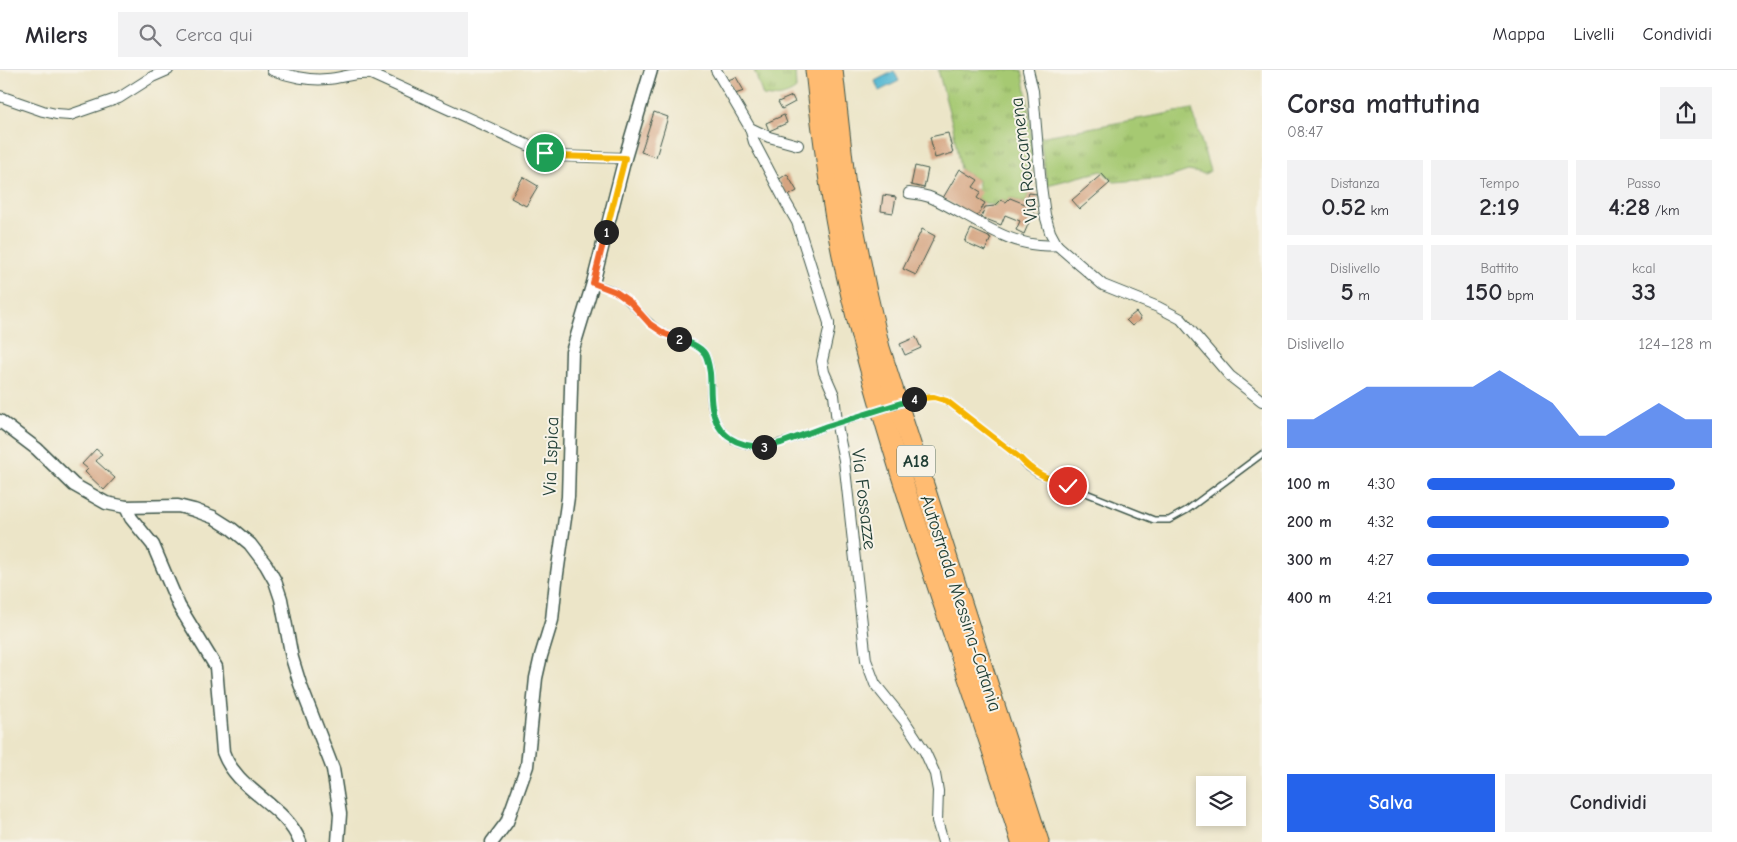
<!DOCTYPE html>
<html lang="it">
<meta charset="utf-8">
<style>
:root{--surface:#fff;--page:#f2f2f3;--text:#2b2b33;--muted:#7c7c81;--line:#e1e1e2;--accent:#2563eb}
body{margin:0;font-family:"Comic Neue",sans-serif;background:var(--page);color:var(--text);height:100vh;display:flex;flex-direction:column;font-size:19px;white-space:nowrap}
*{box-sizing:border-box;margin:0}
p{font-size:16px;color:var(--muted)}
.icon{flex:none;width:28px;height:28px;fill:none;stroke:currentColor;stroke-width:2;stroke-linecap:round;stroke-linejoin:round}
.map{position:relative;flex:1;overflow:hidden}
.side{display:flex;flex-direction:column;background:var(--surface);width:475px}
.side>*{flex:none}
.controls{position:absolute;left:1196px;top:706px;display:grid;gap:10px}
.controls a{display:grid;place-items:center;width:50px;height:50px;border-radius:0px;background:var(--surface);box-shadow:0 2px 8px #0003;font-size:25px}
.pin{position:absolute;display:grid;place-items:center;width:42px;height:42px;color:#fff;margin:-21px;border:2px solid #fff;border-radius:50%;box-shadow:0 1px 5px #0007}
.km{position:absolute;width:25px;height:25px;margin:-12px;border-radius:50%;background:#222;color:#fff;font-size:14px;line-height:25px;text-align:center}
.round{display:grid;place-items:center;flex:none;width:52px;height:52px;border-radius:0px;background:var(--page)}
.headline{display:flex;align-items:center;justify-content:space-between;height:85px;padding:0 25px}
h1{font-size:28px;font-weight:600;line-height:38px}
.stats{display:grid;grid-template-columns:repeat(3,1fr);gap:8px;height:85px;padding:5px 25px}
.stats div{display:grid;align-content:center;border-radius:0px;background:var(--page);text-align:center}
.stats b{font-size:25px;font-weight:600}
.stats small{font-size:14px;font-weight:400}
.stats p{font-size:14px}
.chart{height:140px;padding:10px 25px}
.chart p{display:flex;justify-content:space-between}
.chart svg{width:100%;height:90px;margin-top:5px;fill:var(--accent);opacity:.7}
.primary-button{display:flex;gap:10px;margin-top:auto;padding:10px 25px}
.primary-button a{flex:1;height:58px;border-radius:0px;background:var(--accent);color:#fff;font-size:20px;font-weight:600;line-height:58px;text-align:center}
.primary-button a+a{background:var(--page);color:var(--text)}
ul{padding:0 25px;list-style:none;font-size:16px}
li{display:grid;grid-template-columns:80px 60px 1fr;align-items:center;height:38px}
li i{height:12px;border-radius:6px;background:var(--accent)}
header{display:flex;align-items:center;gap:30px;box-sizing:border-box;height:70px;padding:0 25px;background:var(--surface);border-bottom:1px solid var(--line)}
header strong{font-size:24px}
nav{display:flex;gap:28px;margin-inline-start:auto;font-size:18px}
.search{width:350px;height:45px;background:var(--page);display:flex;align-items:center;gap:12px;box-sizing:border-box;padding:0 18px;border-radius:0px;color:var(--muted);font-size:19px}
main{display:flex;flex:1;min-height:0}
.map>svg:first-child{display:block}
</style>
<header>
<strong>Milers</strong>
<div class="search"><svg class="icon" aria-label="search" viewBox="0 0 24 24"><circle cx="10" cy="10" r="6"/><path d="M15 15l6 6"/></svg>Cerca qui</div>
<nav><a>Mappa</a><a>Livelli</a><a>Condividi</a></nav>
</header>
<main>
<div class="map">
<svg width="1262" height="772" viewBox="0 0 1262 772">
<defs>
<pattern id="grass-tufts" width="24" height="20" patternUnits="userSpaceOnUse" patternTransform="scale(1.25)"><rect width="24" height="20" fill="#a6c972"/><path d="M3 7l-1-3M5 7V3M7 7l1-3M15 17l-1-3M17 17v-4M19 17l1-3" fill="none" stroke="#87a45e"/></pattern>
<pattern id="water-ripples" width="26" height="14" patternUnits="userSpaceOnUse" patternTransform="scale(1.25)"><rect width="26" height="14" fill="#53b7d2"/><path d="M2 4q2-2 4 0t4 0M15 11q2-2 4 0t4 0" fill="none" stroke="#4496ab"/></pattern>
</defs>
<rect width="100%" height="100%" fill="#f7f3e8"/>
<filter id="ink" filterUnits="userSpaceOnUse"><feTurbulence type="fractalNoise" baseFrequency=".02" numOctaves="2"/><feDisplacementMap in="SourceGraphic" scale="10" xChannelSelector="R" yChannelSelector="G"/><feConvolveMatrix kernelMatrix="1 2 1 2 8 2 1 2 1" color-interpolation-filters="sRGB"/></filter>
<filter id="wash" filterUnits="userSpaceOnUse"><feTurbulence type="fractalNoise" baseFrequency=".0096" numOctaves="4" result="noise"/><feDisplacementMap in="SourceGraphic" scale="20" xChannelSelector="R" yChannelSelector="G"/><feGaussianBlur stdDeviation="1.12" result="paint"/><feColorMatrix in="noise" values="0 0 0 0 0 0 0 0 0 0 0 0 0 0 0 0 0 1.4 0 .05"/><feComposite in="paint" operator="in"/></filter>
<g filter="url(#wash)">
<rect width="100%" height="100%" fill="#ece5c8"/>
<!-- grass -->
<g fill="url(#grass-tufts)" stroke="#628353">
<path d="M754,0H795L796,19C787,27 774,28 763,26Z"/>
<path d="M938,0H1022C1030,35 1038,101 1025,134L1010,128L1006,132L1001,130L995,136L985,133L977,128L978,110L960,99L953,57Z"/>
<polygon points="1192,39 1210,101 1205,104 1188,101 1167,108 1114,112 1102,101 1047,115 1040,67"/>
</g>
<!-- water -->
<polygon fill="url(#water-ripples)" stroke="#397a83" points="894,1 899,11 879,21 875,11"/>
<g id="blocks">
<!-- building -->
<g fill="#d5a481">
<polygon points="736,7 744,21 735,24 728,10"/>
<polygon points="792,26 795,32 782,39 778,32"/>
<polygon points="654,42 668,47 656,87 641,82"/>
<polygon points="784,45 787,53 769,61 766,53"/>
<polygon points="948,63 953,83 935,88 930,67"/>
<polygon points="915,96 928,99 924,118 911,115"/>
<polygon points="960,99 978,110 973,117 981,122 977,128 985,133 976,148 943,128"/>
<polygon points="787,104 797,121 788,126 778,110"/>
<polygon points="1102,104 1110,113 1080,139 1072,130"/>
<polygon points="523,107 538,116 526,136 511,128"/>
<polygon points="1029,123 1037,124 1040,146 1033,143 1024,164 1016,160 1020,151 1005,145 1001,155 981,147 985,137 995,136 1001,130 1006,132 1010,128 1025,134"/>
<polygon points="883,125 896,127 893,143 881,141"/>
<polygon points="922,159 935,166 916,205 903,199"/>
<polygon points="971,159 991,168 985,181 965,172"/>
<polygon points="1136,242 1141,249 1132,256 1126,250"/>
<polygon points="916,267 921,278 905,285 900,274"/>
<polygon points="96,379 102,384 96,391 115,408 104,420 85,402 88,399 82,394"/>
</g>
</g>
</g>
<g filter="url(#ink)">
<use href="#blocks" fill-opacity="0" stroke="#3e564a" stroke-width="1"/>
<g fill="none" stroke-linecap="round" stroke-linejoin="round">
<!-- service casing -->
<g stroke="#3e564a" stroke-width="8">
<g id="service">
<path d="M593,213C601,216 611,218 618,223C635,235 646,253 664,263C676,270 700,272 706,286C714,303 708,323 712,339C728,399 788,371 827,356"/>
<polyline points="919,328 934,327 947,331 1020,388 1029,398 1038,404 1154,450 1169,450 1187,440 1262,384"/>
</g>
</g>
<!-- minor casing -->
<g stroke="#3e564a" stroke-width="12">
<g id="minor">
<path d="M272,0C288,6 310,11 327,9C343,8 353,2 371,4L545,83L554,86L625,88"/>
<polyline points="716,0 750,58 769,67 798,75"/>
<polyline points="1028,0 1033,21 1041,116 1045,145 1050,162 1057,175 1103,215 1158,237 1181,249 1230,306 1262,331"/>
<polyline points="0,26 43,41 56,44 70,45 119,28 152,7 168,0"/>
<polyline points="750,58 754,72 785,131 797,152 829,253 829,260 822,291 824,302 834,325 838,361 844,390 866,590 875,614 904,650 925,682 935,704 938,721 937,751 943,772"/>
<path d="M909,123C917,124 925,125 932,128C972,146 1010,180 1057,175"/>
</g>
</g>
<!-- tertiary casing -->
<g stroke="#3e564a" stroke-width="15">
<g id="tertiary">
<polyline points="0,351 37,379 74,415 106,433 126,437 178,436 194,440 213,447 232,459 250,474 266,495 275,511 281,529 292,588 300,614 333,699 340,744 338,772"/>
<path d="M126,437L131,448L153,475L179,536L216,597L223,682C237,721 285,734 300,772"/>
<polyline points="492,772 507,752 527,696 536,608 541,586 552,550 556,511 568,427 572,282 593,213 625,88 651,0"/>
</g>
</g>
<!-- motorway casing -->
<g stroke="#3e564a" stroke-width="21">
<g id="motorway">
<path d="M815,0C823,76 833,152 851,226C895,412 966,590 1021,772"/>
<polyline points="833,0 846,117 867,222 880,278 1039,772"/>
</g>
</g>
<!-- service -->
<use href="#service" stroke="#fff" stroke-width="5"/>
<!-- minor -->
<use href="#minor" stroke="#fff" stroke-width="10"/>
<!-- tertiary -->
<use href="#tertiary" stroke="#fff" stroke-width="12"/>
<!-- motorway -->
<use href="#motorway" stroke="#ffbb71" stroke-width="19"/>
<!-- service-bridge casing -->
<g stroke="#3e564a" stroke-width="8" stroke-linecap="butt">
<polyline id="service-bridge" points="827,356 919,328"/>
</g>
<!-- service-bridge -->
<use href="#service-bridge" stroke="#fff" stroke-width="5"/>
</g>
</g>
<g fill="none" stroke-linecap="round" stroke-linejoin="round" filter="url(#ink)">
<!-- split-1 casing -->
<g stroke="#fff" stroke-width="10">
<polyline id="split-1" points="545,83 554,86 625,88 606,162"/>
</g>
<!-- split-2 casing -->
<g stroke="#fff" stroke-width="10">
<polyline id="split-2" points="606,162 593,213 616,222 630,232 650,254 665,264 679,269"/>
</g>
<!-- split-3 casing -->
<g stroke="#fff" stroke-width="10">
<path id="split-3" d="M679,269C688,272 700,276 705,284C708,289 709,297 710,303C711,314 710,326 712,337C717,367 737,376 764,377"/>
</g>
<!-- split-4 casing -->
<g stroke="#fff" stroke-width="10">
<polyline id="split-4" points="764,377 781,373 827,356 914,329"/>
</g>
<!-- split-5 casing -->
<g stroke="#fff" stroke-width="10">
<path id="split-5" d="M914,329L934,327L947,331L1020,388C1034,404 1048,408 1068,416"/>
</g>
<!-- split-1 -->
<use href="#split-1" stroke="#f5b400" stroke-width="6"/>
<!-- split-2 -->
<use href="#split-2" stroke="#f0652b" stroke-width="6"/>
<!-- split-3 -->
<use href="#split-3" stroke="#22a559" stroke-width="6"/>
<!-- split-4 -->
<use href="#split-4" stroke="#22a559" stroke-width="6"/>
<!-- split-5 -->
<use href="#split-5" stroke="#f5b400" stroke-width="6"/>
</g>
<g text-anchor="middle" stroke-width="4" stroke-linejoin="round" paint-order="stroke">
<!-- shield labels -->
<rect fill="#f7f3e8" stroke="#60746a" stroke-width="1" x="897" y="375.5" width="38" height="31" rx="4"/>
<g font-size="18" font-weight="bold" fill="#1f3d34">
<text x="916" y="397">A18</text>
</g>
<!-- street labels -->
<g font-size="19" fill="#1f3d34" stroke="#f7f3e8">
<text transform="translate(1023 90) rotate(-97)" y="7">Via Roccamena</text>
<text transform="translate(550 386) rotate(-88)" y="7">Via Ispica</text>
<text transform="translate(865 429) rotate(83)" y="7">Via Fossazze</text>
<text transform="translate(962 533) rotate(72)" y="7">Autostrada Messina-Catania</text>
</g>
</g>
</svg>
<div class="controls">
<a><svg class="icon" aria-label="layers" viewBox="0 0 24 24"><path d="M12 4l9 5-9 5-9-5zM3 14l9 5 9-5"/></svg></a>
</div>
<div class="pin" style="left:545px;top:83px;background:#1e9e55"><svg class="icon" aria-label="arrive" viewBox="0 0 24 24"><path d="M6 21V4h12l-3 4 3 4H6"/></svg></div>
<div class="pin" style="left:1068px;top:416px;background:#d93025"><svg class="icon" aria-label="check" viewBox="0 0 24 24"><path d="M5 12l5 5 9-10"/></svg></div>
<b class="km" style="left:606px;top:162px">1</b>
<b class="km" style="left:679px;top:269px">2</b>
<b class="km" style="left:764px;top:377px">3</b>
<b class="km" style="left:914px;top:329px">4</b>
</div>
<section class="side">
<div class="headline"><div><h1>Corsa mattutina</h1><p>08:47</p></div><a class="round"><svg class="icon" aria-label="share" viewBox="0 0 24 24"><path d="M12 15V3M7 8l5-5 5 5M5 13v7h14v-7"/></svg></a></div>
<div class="stats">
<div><p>Distanza</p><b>0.52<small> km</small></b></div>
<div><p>Tempo</p><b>2:19</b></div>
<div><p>Passo</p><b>4:28<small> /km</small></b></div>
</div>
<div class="stats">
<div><p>Dislivello</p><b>5<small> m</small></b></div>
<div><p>Battito</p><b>150<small> bpm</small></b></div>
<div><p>kcal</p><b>33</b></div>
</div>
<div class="chart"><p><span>Dislivello</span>124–128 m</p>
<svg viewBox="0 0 160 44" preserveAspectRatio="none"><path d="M0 44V30L10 30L20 22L30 14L40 14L50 14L60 14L70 14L80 6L90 14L100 22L110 38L120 38L130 30L140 22L150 30L160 30V44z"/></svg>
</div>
<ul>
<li><b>100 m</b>4:30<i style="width:87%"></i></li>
<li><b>200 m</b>4:32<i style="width:85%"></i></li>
<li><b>300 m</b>4:27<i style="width:92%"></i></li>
<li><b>400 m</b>4:21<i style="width:100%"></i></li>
</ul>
<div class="primary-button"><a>Salva</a><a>Condividi</a></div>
</section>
</main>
